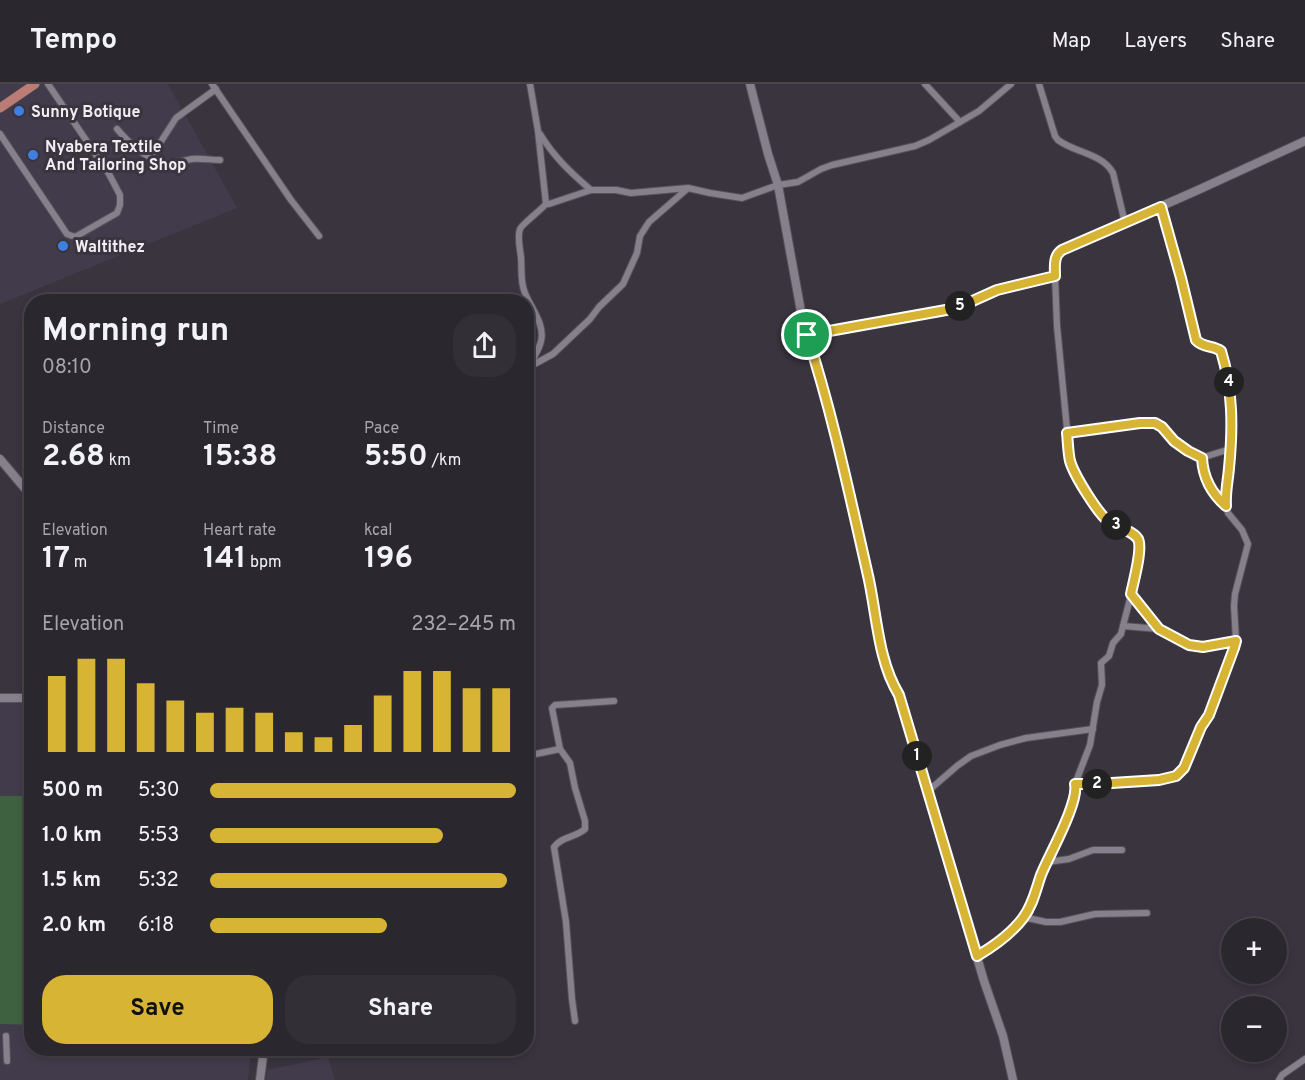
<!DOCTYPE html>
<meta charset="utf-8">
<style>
:root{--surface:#2b272e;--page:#332f36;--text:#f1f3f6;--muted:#a6a5aa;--line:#47444a;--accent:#d8b434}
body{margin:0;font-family:Overpass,sans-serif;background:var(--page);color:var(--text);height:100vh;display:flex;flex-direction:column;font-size:22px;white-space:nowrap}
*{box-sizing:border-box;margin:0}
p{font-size:20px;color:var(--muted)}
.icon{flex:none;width:33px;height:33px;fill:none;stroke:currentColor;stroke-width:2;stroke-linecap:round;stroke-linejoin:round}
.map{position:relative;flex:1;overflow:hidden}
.side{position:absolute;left:24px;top:210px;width:510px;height:762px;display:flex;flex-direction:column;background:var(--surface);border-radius:24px;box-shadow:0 3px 9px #0003,0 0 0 2px var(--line)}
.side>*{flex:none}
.fabs{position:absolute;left:1221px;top:834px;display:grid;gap:12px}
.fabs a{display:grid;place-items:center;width:66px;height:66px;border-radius:50%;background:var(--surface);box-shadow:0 3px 9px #0003,0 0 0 2px var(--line);font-size:30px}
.pin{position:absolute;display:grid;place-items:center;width:51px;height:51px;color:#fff;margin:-26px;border:3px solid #fff;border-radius:50%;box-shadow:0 2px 6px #0007}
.km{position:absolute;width:30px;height:30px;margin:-15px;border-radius:50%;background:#222;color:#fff;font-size:16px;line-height:30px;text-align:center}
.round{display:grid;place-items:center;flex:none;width:63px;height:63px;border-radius:24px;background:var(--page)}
.overview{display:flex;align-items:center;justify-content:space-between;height:102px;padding:0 18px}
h1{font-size:33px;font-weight:700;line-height:45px}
.figures{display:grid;grid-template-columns:repeat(3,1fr);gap:9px;height:102px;padding:6px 18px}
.figures div{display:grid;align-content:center}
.figures b{font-size:30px;font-weight:700}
.figures small{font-size:16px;font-weight:400}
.figures p{font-size:16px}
.chart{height:168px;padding:12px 18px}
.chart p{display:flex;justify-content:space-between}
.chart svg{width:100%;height:108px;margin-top:6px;stroke:var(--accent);stroke-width:6}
.primary-button{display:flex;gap:12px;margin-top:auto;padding:12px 18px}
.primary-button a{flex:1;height:69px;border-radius:24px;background:var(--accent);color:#111;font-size:24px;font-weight:700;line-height:69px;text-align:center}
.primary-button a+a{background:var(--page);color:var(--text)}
ul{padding:0 18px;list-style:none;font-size:20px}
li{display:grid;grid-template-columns:96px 72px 1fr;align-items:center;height:45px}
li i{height:15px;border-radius:8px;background:var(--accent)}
header{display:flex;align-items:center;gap:36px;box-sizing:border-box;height:84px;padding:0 30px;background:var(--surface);border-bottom:2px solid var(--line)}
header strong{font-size:28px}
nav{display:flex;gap:33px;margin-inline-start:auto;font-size:21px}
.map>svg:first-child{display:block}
</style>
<header>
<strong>Tempo</strong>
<nav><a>Map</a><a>Layers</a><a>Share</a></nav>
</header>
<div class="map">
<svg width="1305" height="996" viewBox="0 0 1305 996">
<rect width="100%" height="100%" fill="#39343e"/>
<!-- built -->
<g fill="#423b4b">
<polygon points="0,0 168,0 237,124 0,220"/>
<rect x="0" y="618" width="31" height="94"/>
<polygon points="0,940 31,941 32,964 251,965 248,996 0,996"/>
<polygon points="328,973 335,996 266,996 267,986"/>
</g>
<!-- green -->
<polygon fill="#3e6240" points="0,712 31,712 31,941 0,940"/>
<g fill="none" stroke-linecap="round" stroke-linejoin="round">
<!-- street casing -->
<g stroke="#56525a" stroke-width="8">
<g id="street">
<polyline points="212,0 291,116 319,152"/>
<polyline points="530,0 538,47 546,120 549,120 591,106 616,106 631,109 688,104 710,109 742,114 778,101 798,98 821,85 832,81 915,62 929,56 979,27 1011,0"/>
<polyline points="925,0 960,38"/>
<path d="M1039,0L1055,52L1058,56C1075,69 1102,69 1113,89L1125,139"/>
<path d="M117,45C131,61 146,76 168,79C176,80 184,76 192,75C201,74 211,76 220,76"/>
<polyline points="0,50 67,150 75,153 117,129 120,121 120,111 109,90 48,0"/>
<path d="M540,50C554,73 571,89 591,106"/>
<polyline points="151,73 176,34 216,5"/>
<path d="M530,282C533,274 539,266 541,257C545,240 531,224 525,209C520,198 522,185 521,173C520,165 517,153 520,145C521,141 542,125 546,120"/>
<polyline points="526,288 529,283 553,270 590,235 599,223 623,200 637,169 640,152 649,138 687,105"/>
<polyline points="1067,349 1152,339 1160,341 1174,357 1195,372 1201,374 1230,365"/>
<path d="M1201,374C1203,393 1211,409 1226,422"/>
<polyline points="1131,511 1159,545"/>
<polyline points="1123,542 1159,545 1177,555 1197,563 1209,563 1236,557"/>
<polyline points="526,672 560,665"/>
<path d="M1075,700H1096L1159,696L1176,692L1184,684L1196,653L1209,631L1234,564L1236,557L1234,522L1235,510L1248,460L1242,446L1228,429L1226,422L1225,410L1230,383L1232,324L1227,288L1221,267C1213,261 1203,264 1196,256L1181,194L1161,123"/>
<polyline points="927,708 957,682 971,672 1000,661 1026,654 1093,645"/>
<polyline points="1047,778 1069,775 1093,766 1122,766"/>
<polyline points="1023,833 1046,838 1060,838 1095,830 1147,829"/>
<path d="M977,872C994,862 1011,850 1023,834C1033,821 1036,805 1041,791C1049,771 1079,719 1075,700L1090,661L1097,618L1102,601L1101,579L1109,572L1113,559L1121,550L1123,542L1131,511L1140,461L1136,452L1108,437L1099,427L1075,391L1070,376L1057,242L1055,192"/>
<path d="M575,937L572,915L566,838L554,763C562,752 575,754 585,745V737L575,704L570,679L560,665L552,624L555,621L614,617"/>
<polyline points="6,952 7,977"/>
<polyline points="1279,996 1282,991 1305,975"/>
</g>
</g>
<!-- secondary casing -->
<g stroke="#56525a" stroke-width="10">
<g id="secondary">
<polyline points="750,0 768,70 778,101 802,233 820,291 868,490 883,571 888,592 899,611 984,897 1003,952 1013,996"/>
<path d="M808,251L957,224L997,206L1055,192C1055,183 1053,172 1062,166L1198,106L1305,57"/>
<polyline points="0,375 32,413"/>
<polyline points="0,614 32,614"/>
<polyline points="260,996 264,964"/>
</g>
</g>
<!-- primary casing -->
<g stroke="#56525a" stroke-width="10">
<polyline id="primary" points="0,24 35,0"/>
</g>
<!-- street -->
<use href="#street" stroke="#86808c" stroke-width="6"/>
<!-- secondary -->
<use href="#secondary" stroke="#86808c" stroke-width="8"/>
<!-- primary -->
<use href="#primary" stroke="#ba7c74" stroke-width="9"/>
</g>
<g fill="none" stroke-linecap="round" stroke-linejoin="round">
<!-- route casing -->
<g stroke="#fff" stroke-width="12">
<path id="route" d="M1161,123L1181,194L1196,256C1203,264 1213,261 1221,267C1233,306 1233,344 1229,384C1228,397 1225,409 1226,422C1211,409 1203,393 1202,374L1188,367L1174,357L1162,343L1155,339H1140L1067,349C1068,358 1068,368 1070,377C1074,391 1098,430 1110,439C1119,444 1133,447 1138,455C1143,465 1133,499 1131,510L1159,545L1189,561L1203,563L1236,557L1234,564L1209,631L1201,643L1184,684L1176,692L1159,696L1096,700H1075C1079,719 1049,771 1041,791C1036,805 1033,821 1023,834C1011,850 994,862 977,872L899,611C877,575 877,528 867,487C849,408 832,328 807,251L957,224L997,206L1055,192C1055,183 1053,172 1062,166Z"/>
</g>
<!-- route -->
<use href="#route" stroke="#d8b434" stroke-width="8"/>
</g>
<!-- markers -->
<g fill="#3f7fe0" stroke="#39343e" stroke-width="2">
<circle cx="19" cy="27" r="6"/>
<circle cx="33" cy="71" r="6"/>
<circle cx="63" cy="162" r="6"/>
</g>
<g text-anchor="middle" stroke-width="6" stroke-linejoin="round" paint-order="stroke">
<!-- poi labels -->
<g font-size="16" font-weight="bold" fill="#f0edf3" stroke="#39343e" text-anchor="start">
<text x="31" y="33">Sunny Botique</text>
<text x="45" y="68">Nyabera Textile<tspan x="45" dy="18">And Tailoring Shop</tspan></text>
<text x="75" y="168">Waltithez</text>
</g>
</g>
</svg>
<div class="fabs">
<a>+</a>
<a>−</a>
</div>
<div class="pin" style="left:807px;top:251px;background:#1e9e55"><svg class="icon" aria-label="arrive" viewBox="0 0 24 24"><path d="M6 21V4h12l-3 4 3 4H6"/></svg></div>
<b class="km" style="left:917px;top:672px">1</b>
<b class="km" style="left:1097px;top:700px">2</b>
<b class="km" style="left:1116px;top:441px">3</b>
<b class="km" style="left:1229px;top:298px">4</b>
<b class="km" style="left:960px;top:222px">5</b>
<section class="side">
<div class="overview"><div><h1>Morning run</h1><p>08:10</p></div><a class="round"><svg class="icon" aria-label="share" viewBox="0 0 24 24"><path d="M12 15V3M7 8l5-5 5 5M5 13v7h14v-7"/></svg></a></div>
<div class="figures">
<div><p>Distance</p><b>2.68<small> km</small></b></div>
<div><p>Time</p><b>15:38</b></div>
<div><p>Pace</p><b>5:50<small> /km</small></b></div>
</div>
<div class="figures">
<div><p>Elevation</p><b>17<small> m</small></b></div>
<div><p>Heart rate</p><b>141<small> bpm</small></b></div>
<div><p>kcal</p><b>196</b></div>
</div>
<div class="chart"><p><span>Elevation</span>232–245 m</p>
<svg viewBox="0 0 160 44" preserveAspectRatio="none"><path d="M5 44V13M15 44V6M25 44V6M35 44V16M45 44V23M55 44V28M65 44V26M75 44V28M85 44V36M95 44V38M105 44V33M115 44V21M125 44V11M135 44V11M145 44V18M155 44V18"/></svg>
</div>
<ul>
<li><b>500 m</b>5:30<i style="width:100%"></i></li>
<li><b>1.0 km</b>5:53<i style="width:76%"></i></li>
<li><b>1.5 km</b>5:32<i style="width:97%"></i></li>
<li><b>2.0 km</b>6:18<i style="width:58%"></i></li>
</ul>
<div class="primary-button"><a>Save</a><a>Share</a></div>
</section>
</div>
